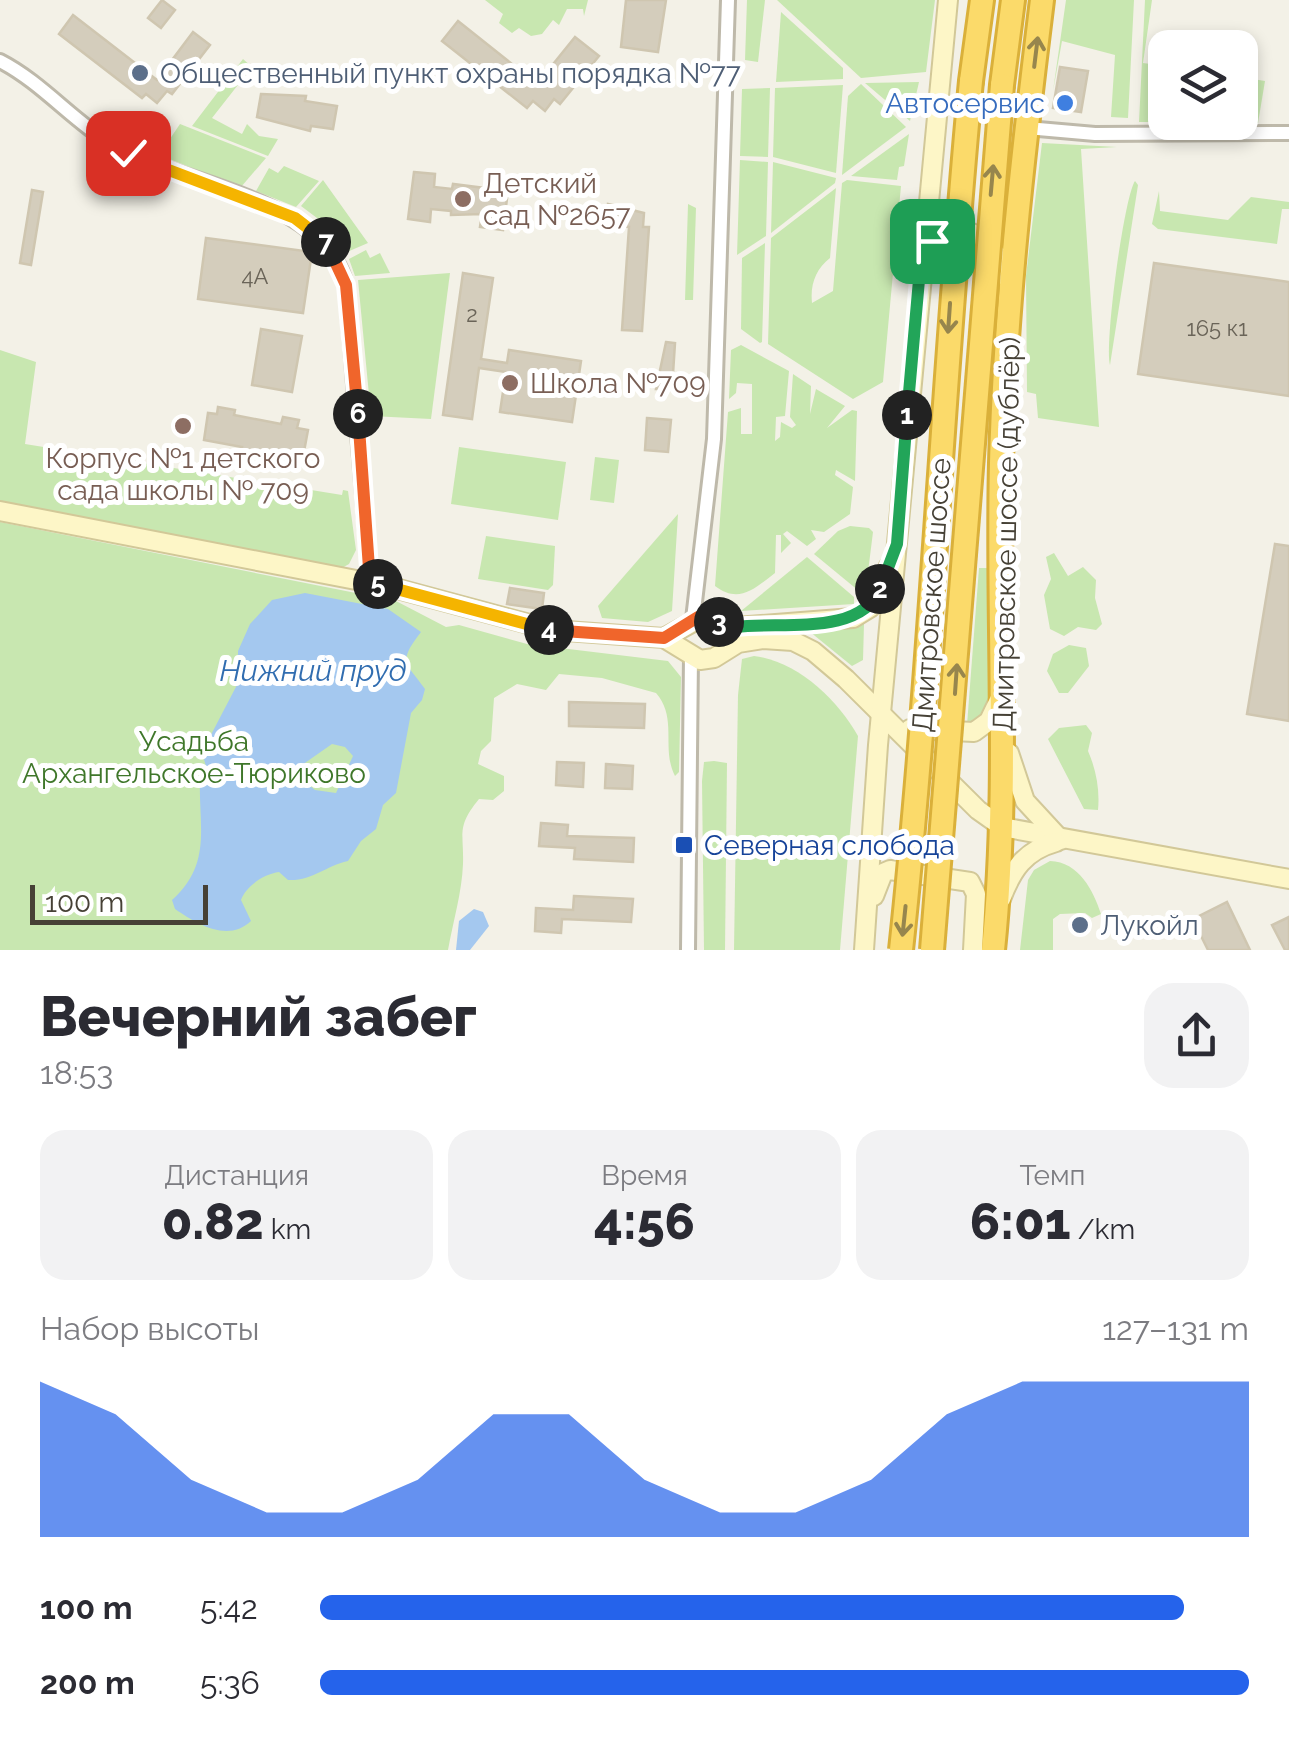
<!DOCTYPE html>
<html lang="ru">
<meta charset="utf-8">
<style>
:root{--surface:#fff;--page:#f2f2f3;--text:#2b2b33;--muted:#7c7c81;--accent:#2563eb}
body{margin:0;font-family:Raleway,sans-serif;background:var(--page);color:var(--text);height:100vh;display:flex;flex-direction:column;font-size:38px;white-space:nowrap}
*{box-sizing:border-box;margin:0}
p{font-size:32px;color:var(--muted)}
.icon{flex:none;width:55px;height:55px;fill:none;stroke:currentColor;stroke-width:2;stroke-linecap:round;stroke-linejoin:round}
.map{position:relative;height:950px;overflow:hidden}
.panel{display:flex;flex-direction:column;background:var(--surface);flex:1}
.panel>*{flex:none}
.controls{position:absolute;left:1148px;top:30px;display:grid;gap:20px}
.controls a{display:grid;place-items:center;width:110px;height:110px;border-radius:20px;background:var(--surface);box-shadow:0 5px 15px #0003;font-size:50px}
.scale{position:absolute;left:30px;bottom:25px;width:178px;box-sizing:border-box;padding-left:10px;border:5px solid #464136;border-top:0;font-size:28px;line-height:35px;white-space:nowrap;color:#464136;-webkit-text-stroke:8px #fff;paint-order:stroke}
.pin{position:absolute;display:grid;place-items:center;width:85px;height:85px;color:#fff;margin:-42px;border-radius:20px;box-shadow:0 5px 15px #0006}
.km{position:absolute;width:50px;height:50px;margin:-25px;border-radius:50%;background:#222;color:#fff;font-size:28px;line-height:50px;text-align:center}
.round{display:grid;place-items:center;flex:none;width:105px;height:105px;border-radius:30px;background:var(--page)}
.summary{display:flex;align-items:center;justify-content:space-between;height:170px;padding:0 40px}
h1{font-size:55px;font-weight:800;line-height:75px}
.metrics{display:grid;grid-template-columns:repeat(3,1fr);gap:15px;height:170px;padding:10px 40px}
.metrics div{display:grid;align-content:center;border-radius:25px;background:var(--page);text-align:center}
.metrics b{font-size:50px;font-weight:800}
.metrics small{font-size:28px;font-weight:400}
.metrics p{font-size:28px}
.chart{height:280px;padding:20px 40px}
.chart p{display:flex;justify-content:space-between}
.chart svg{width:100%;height:180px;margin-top:10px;fill:var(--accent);opacity:.7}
ul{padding:0 40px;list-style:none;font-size:32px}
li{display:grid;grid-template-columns:160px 120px 1fr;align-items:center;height:75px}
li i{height:25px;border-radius:12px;background:var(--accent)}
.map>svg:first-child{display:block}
</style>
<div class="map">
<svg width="1289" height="950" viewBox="0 0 1289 950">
<rect width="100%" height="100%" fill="#f3f1e7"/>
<!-- green -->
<g fill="#c8e7b0">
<polygon points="485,0 588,0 584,16 583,9 567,9 559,25 553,20 542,34 531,36 519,28 512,33 499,23 503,14"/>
<polygon points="747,0 765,0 758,62 745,60"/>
<polygon points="777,0 935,0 926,72 861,78"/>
<polygon points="1066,0 1134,0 1128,118 1111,117 1115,55 1062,41 1053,91"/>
<polygon points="1145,0 1152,0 1143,63 1165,66 1165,122 1139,122"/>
<polygon points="781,12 843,68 843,79 776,82"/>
<polygon points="243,59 252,67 212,118 242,134 247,124 259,136 278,139 268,156 192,126"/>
<polygon points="1240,77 1265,81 1258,123 1240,122"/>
<polygon points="919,82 910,121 865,83"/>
<polygon points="861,84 906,127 842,175 848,96"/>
<polygon points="843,85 836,173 773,157 775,88"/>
<polygon points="770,88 768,157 740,156 742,89"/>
<polygon points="180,124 266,158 241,187 159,155"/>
<polygon points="909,134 904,166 899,167 897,180 851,176"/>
<polygon points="1042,143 1117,147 1081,149 1099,427 1038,418 1036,394 1027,392 1026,276"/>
<polygon points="740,160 768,162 766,236 737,255"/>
<polygon points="773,162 836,178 835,183 771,233"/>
<polygon points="284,166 319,181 296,207 256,191 269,168 278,173"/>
<polygon points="323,180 368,243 347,252 333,230 301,206"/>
<path d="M847,180L901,186L883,382L853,399L768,344L771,238L836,188L830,258C816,269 810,284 812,303L833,291L842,183Z"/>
<path d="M1135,181L1138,185L1110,365C1104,345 1124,197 1135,181Z"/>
<polygon points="1159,191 1160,211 1228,220 1251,197 1289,202 1289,209 1282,209 1277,244 1158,229 1152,224"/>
<polygon points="688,204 696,208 693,300 685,300"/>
<polygon points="765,243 762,342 760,343 741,329 742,258"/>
<polygon points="366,250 370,258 380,253 390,273 355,276 349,259"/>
<polygon points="450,273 431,419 371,416 358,280"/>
<path d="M741,345L789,371L785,416L776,417L775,441L780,437L781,422L792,428L796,425L790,417L793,374L811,386L810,414L816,389L845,406L827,428L852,410L857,411L855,481L836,470L835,475L853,487L850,514L824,532L811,530L816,539L807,546L787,531L783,534L791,543L781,553V535H776L775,573C754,589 739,604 715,586L728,412L741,408V434H752V384L737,383L736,393L729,399L731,350Z"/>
<polygon points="0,350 36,362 25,444 342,495 343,490 348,491 356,550 349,564 340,569 0,503"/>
<polygon points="459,447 566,462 558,520 451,504"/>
<polygon points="595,457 619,460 614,503 590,500"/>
<polygon points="678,514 672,611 648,622 602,618 598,606"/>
<path d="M0,522L396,601L446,627L459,625L527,644L668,661L681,677L679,772L675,776C661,749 678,718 656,693L602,678L559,674L546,690L517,684L494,698L491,741L481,751L478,764L504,776V791L493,800L479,799C456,827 464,833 463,864C462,892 453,922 448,950H0Z"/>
<polygon points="850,526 869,528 873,532 865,596 814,554 838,531"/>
<polygon points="486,536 555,546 553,585 548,590 478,579"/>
<polygon points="1054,553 1068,576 1083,567 1096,580 1095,598 1102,624 1096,630 1078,627 1064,636 1050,629 1044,595 1051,579 1046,557"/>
<polygon points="807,557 854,597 854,604 741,611"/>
<polygon points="979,568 994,568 993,697 983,716 967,725"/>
<polygon points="858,622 864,624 863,660 852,666 804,627"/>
<polygon points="1069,645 1086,648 1089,666 1068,693 1059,693 1047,671 1053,654"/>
<path d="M754,656C797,661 837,699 858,736L840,950H734L738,695L742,659Z"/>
<path d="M1086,725L1092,733L1088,751C1096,769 1100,790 1098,810L1084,809L1048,739L1059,728Z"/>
<polygon points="714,761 727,763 725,950 704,950 702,781 704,762"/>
<path d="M1050,861C1079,862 1093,890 1101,914L1092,918L1085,913L1060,914L1053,919V950H1020L1028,880L1034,870Z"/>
</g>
<!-- water -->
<g fill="#a4c8ef" fill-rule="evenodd">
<path d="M305,593L388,609L421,632C397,663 406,662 425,689L422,700L411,713L396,793L383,805L376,829L361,841L348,861C325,866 313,881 288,880L279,872C264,874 246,886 241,900L251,921C228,943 197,924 175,909L172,900C213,863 198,826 200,776L207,770L202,752L238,683V651L250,624L272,600ZM332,744L345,747L353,756L336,793L315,790L299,777L302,765Z"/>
<polygon points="474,909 483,912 489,926 470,950 456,950 459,921"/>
</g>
<!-- building -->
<g fill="#d4cdbc" stroke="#cfc6b0" stroke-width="2.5">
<polygon points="162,0 175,10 161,28 148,18"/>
<polygon points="626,0 666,0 658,52 621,47"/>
<polygon points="73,15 157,80 193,32 210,45 172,94 167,91 157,103 146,94 142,98 59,34"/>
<polygon points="458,21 537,84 575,37 599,56 560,104 554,99 545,111 533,101 527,108 442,41"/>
<polygon points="1060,67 1088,71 1081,112 1053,108"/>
<polygon points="261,94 306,96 305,101 337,106 333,129 311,126 310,131 257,117"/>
<polygon points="414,172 435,174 434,187 452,189 453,184 485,188 486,180 509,183 503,230 480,227 482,214 451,215 451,211 431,209 430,222 408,219"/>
<polygon points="32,190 43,192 31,265 20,263"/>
<polygon points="608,204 644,213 643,227 649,227 642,331 622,330 629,227 607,225"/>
<polygon points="206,238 312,252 303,313 198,299"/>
<polygon points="1154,263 1289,282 1289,396 1138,374"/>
<polygon points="463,273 493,278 481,359 507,363 509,350 581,361 572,422 500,412 506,372 479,368 472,419 443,415"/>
<polygon points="261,329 302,336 292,392 252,385"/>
<polygon points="666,342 675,343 672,389 656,389"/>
<polygon points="218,407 235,410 234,415 281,424 283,417 299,420 297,428 308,430 303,457 241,451 242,447 204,440 208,413 217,414"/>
<polygon points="647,418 671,420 668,452 645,450"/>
<polygon points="1275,544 1289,546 1289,721 1247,714"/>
<polygon points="510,588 544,593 542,609 507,604"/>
<polygon points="569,702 645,704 644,728 569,726"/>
<polygon points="557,762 584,763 583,787 556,785"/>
<polygon points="606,764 633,766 632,789 605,788"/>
<polygon points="541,823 568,825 567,836 634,838 633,862 574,859 575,848 539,846"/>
<polygon points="574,896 633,899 631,922 562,919 561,933 535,931 536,908 573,910"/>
<polygon points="1227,902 1250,950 1208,950 1203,940 1193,919"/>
<polygon points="1289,917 1289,950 1285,950 1272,925"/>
</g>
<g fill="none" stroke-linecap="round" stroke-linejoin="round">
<!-- street casing -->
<g stroke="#beb9aa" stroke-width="18">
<g id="street">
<path d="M0,61C41,82 72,120 111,144C182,186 324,196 346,285L370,582"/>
<polyline points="1027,128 1095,134 1289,133"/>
<polyline points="693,619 714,439 728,0"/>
<polyline points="688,950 691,656"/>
</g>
</g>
<!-- secondary casing -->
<g stroke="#d2c898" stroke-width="22">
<g id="secondary">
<path d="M924,259C943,204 997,235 1007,278"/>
<polyline points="0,511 387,586 552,630 664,638 700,660 714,658 738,643 763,639 793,641 813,651 846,679 978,810 1002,827 1289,879"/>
<polyline points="664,638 704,616 736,627 853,618 871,607 889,566"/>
<polyline points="910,729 974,732 989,721 1000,698"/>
<polyline points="1009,753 1025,801 1061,840"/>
<polyline points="874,896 883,873 890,870 970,882 976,894 973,950"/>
<path d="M1001,899C1012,870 1024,851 1056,842"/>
<polyline points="864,950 878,745 948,0"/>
</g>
</g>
<!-- highway casing -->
<g stroke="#dab03a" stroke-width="28">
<g id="highway">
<polyline points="971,81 982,0"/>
<polyline points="1002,85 1013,0"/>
<path d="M993,950C1010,787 997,625 1001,463C1005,308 1023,154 1042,0"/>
</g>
</g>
<!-- street -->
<use href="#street" stroke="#fff" stroke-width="12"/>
<!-- secondary -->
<use href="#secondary" stroke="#fdf6c7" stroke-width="18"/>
<!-- highway -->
<use href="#highway" stroke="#fbda6a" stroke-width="22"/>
<!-- highway-bridge casing -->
<g stroke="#dab03a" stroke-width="28" stroke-linecap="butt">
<g id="highway-bridge">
<path d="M901,950C932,661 943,371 971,81"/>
<polyline points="932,950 1002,85"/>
</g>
</g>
<!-- highway-bridge -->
<use href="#highway-bridge" stroke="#fbda6a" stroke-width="22"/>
</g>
<!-- one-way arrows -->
<defs><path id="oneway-shaft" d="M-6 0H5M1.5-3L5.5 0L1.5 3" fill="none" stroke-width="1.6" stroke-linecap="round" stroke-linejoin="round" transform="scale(2.5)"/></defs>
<g stroke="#97864d">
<use href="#oneway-shaft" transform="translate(1036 52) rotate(-83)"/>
<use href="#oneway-shaft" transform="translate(992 180) rotate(-85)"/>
<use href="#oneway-shaft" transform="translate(949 318) rotate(94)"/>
<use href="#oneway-shaft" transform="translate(956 679) rotate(-86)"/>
<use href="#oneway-shaft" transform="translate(904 921) rotate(96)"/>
</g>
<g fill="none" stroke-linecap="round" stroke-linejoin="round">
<!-- split-1 casing -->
<g stroke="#fff" stroke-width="20">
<polyline id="split-1" points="907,415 919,280 932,241"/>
</g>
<!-- split-2 casing -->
<g stroke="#fff" stroke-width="20">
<polyline id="split-2" points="880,589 897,544 907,415"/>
</g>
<!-- split-3 casing -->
<g stroke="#fff" stroke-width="20">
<path id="split-3" d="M719,622L736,627C780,621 860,637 880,589"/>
</g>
<!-- split-4 casing -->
<g stroke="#fff" stroke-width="20">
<polyline id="split-4" points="549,630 664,638 698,617 719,622"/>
</g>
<!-- split-5 casing -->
<g stroke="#fff" stroke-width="20">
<polyline id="split-5" points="378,584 549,630"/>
</g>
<!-- split-6 casing -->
<g stroke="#fff" stroke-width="20">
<polyline id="split-6" points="358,414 370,582 378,584"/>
</g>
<!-- split-7 casing -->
<g stroke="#fff" stroke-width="20">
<polyline id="split-7" points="326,242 346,285 358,414"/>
</g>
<!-- split-8 casing -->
<g stroke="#fff" stroke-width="20">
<polyline id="split-8" points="166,169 295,218 326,242"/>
</g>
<!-- split-9 casing -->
<g stroke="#fff" stroke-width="20">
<polyline id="split-9" points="128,153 166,169"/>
</g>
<!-- split-1 -->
<use href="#split-1" stroke="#22a559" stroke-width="12"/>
<!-- split-2 -->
<use href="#split-2" stroke="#22a559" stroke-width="12"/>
<!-- split-3 -->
<use href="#split-3" stroke="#22a559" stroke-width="12"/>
<!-- split-4 -->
<use href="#split-4" stroke="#f0652b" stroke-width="12"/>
<!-- split-5 -->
<use href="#split-5" stroke="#f5b400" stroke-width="12"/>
<!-- split-6 -->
<use href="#split-6" stroke="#f0652b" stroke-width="12"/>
<!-- split-7 -->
<use href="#split-7" stroke="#f0652b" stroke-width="12"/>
<!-- split-8 -->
<use href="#split-8" stroke="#f5b400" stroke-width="12"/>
<!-- split-9 -->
<use href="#split-9" stroke="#f5b400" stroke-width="12"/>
</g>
<!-- markers -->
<g fill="#5c6f8a" stroke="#fff" stroke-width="4">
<circle cx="140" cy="73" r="10"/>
<circle cx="1080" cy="925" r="10"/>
</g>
<circle fill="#3f7fe0" stroke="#fff" stroke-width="4" cx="1065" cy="103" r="10"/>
<g fill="#8d6e63" stroke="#fff" stroke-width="4">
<circle cx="463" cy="199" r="10"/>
<circle cx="510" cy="383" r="10"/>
<circle cx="183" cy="426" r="10"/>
</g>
<rect fill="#1a4fb4" stroke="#fff" stroke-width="4" x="674" y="835" width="20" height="20" rx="5"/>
<g text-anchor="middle" stroke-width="10" stroke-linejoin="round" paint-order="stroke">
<!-- number labels -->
<g font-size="22" fill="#6a6458">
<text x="255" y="284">4А</text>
<text x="472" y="322">2</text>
<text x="1217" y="336">165 к1</text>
</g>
<!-- service labels -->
<g font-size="28" fill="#4e5e75" stroke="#fff" text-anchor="start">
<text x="160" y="83">Общественный пункт охраны порядка №77</text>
<text x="1100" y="935">Лукойл</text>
</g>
<!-- shop labels -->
<g font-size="28" fill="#366cbe" stroke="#fff" text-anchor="end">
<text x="1045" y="113">Автосервис</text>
</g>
<!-- education labels -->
<g font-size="28" fill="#785e54" stroke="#fff" text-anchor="start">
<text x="483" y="193">Детский<tspan x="483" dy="32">сад №2657</tspan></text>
<text x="530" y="393">Школа №709</text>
<text x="183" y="468" text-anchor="middle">Корпус №1 детского<tspan x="183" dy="32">сада школы № 709</tspan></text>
</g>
<!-- street labels -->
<g font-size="28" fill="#464136" stroke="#fff">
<text transform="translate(1006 534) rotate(-89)" y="10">Дмитровское шоссе (дублёр)</text>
<text transform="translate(931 595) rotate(-86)" y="10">Дмитровское шоссе</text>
</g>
<!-- park labels -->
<g font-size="28" fill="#3f772a" stroke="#fff">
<text x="194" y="751">Усадьба<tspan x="194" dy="32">Архангельское-Тюриково</tspan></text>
</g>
<!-- transit labels -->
<g font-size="28" fill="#164399" stroke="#fff" text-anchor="start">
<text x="704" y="855">Северная слобода</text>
</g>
<!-- water labels -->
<g font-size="30" font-style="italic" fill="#316db0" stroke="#fff">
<text x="313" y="681">Нижний пруд</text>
</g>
</g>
</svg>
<div class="controls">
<a><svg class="icon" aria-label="layers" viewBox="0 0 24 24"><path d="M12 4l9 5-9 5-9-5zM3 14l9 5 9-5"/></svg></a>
</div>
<div class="scale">100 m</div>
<div class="pin" style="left:932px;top:241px;background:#1e9e55"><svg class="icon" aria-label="arrive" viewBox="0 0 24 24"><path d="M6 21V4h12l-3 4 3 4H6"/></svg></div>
<div class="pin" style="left:128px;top:153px;background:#d93025"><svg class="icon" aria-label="check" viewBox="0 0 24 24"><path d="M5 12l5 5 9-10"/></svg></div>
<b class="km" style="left:907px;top:415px">1</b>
<b class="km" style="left:880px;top:589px">2</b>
<b class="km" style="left:719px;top:622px">3</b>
<b class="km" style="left:549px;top:630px">4</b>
<b class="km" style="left:378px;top:584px">5</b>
<b class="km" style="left:358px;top:414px">6</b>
<b class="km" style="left:326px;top:242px">7</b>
</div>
<section class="panel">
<div class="summary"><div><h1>Вечерний забег</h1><p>18:53</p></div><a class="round"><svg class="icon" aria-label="share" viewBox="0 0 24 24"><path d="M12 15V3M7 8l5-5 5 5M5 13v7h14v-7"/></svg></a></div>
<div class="metrics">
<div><p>Дистанция</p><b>0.82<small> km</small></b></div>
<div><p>Время</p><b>4:56</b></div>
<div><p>Темп</p><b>6:01<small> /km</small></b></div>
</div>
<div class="chart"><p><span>Набор высоты</span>127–131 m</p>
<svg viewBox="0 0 160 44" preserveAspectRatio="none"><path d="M0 44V6L10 14L20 30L30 38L40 38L50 30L60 14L70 14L80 30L90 38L100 38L110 30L120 14L130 6L140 6L150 6L160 6V44z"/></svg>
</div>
<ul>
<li><b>100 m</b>5:42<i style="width:93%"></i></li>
<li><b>200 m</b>5:36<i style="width:100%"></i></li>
</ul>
</section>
